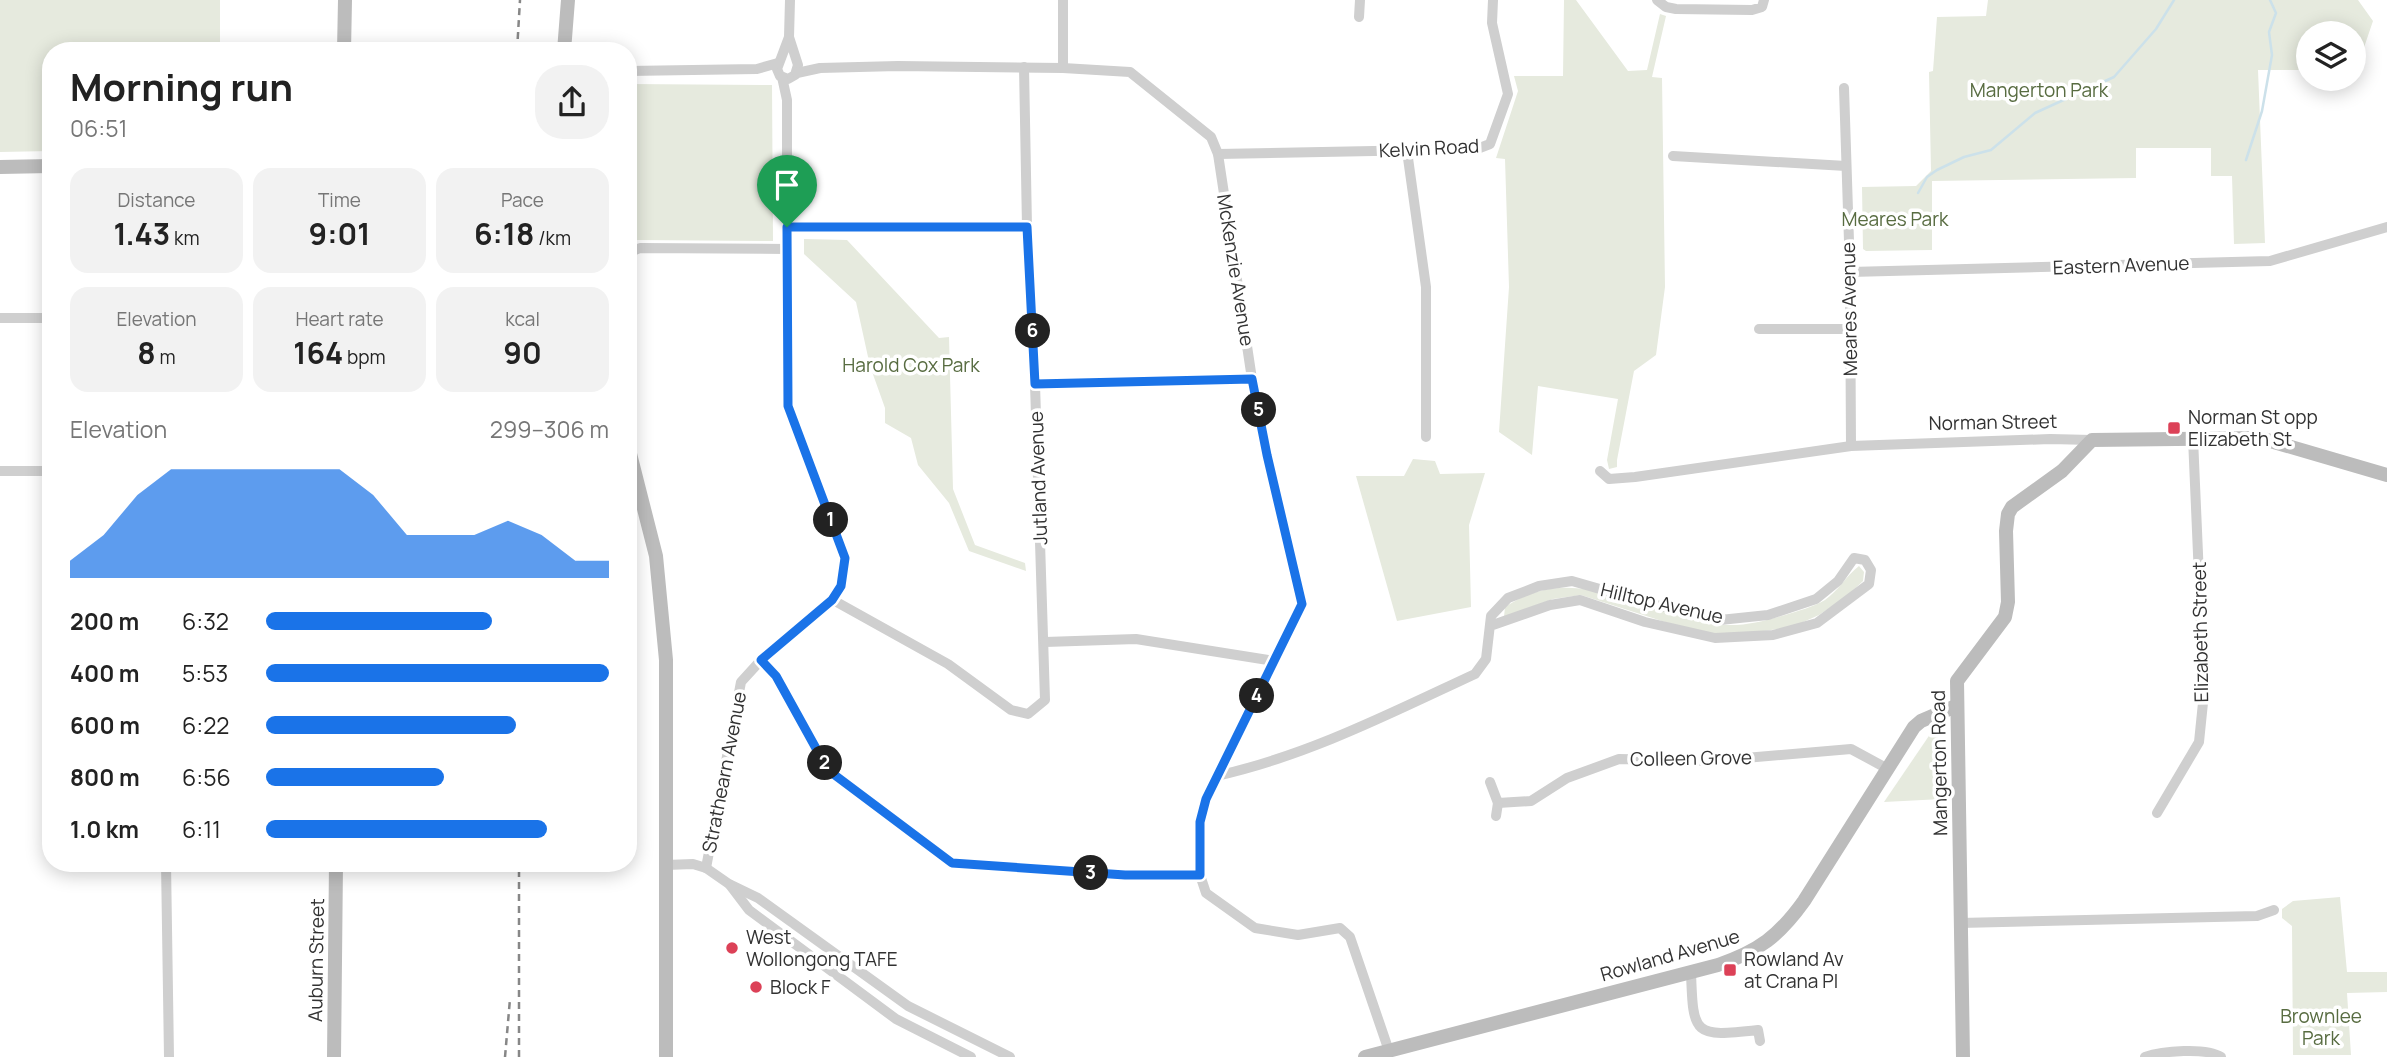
<!DOCTYPE html>
<meta charset="utf-8">
<style>
:root{--surface:#fff;--page:#f2f2f2;--text:#222;--muted:#767676;--accent:#1a73e8}
body{margin:0;font-family:Manrope,sans-serif;background:var(--page);color:var(--text);height:100vh;display:flex;flex-direction:column;font-size:26px;white-space:nowrap}
*{box-sizing:border-box;margin:0}
p{font-size:23px;color:var(--muted)}
.icon{flex:none;width:38px;height:38px;fill:none;stroke:currentColor;stroke-width:2;stroke-linecap:round;stroke-linejoin:round}
.map{position:relative;flex:1;overflow:hidden}
.details{position:absolute;left:42px;top:42px;width:595px;height:830px;display:flex;flex-direction:column;background:var(--surface);border-radius:28px;box-shadow:0 4px 18px #0003}
.details>*{flex:none}
.fabs{position:absolute;left:2296px;top:21px;display:grid;gap:14px}
.fabs a{display:grid;place-items:center;width:70px;height:70px;border-radius:50%;background:var(--surface);box-shadow:0 4px 18px #0003;font-size:35px}
.pin{position:absolute;display:grid;place-items:center;width:60px;height:60px;color:#fff;margin:-72px -30px;border-radius:50% 50% 50% 0;rotate:-45deg;box-shadow:0 0 7px #0007}
.pin .icon{rotate:45deg}
.km{position:absolute;width:35px;height:35px;margin:-18px;border-radius:50%;background:#222;color:#fff;font-size:19px;line-height:35px;text-align:center}
.round{display:grid;place-items:center;flex:none;width:74px;height:74px;border-radius:28px;background:var(--page)}
.head{display:flex;align-items:center;justify-content:space-between;height:119px;padding:0 28px}
h1{font-size:38px;font-weight:700;line-height:52px}
.metrics{display:grid;grid-template-columns:repeat(3,1fr);gap:10px;height:119px;padding:7px 28px}
.metrics div{display:grid;align-content:center;border-radius:18px;background:var(--page);text-align:center}
.metrics b{font-size:30px;font-weight:700}
.metrics small{font-size:19px;font-weight:400}
.metrics p{font-size:19px}
.chart{height:196px;padding:14px 28px}
.chart p{display:flex;justify-content:space-between}
.chart svg{width:100%;height:126px;margin-top:7px;fill:var(--accent);opacity:.7}
ul{padding:0 28px;list-style:none;font-size:23px}
li{display:grid;grid-template-columns:112px 84px 1fr;align-items:center;height:52px}
li i{height:18px;border-radius:9px;background:var(--accent)}
.map>svg:first-child{display:block}
</style>
<div class="map">
<svg width="2387" height="1057" viewBox="0 0 2387 1057">
<rect width="100%" height="100%" fill="#fff"/>
<!-- green -->
<g fill="#e6eade">
<polygon points="0,0 220,0 220,51 51,51 51,151 0,152"/>
<polygon points="1564,0 1576,0 1628,71 1647,70 1660,14 1666,16 1652,77 1662,78 1665,287 1656,355 1634,371 1617,460 1617,467 1609,469 1607,460 1618,399 1538,386 1532,455 1499,432 1509,287 1505,159 1496,158 1518,91 1514,76 1563,76"/>
<polygon points="1988,0 2358,0 2373,21 2356,71 2354,71 2354,33 2308,33 2308,70 2258,70 2265,243 2234,244 2232,176 2211,176 2211,148 2136,148 2136,178 1932,181 1932,250 1866,251 1863,249 1862,187 1916,186 1931,171 1929,72 1933,71 1937,17 1986,16"/>
<polygon points="628,84 772,85 773,241 635,240 628,226"/>
<polygon points="804,239 847,240 939,338 949,337 953,489 975,545 1025,563 1026,571 969,551 949,503 918,465 911,438 885,423 885,408 870,366 856,302 804,254"/>
<polygon points="1413,459 1435,461 1440,474 1485,473 1469,525 1471,607 1397,621 1356,476 1404,476"/>
<path d="M1859,566L1864,572L1863,581L1847,596L1819,615L1792,627L1749,633L1712,634L1665,622L1581,595L1553,599L1504,617L1505,607C1579,557 1650,620 1727,625C1745,626 1767,620 1785,615C1798,611 1813,607 1825,600C1838,591 1846,576 1859,566Z"/>
<polygon points="1935,727 1941,728 1942,799 1884,802"/>
<polygon points="2340,897 2347,972 2387,972 2387,992 2347,993 2351,1055 2293,1055 2292,926 2282,918 2282,909 2293,901"/>
</g>
<g fill="none" stroke-linecap="round" stroke-linejoin="round">
<!-- stream -->
<g stroke="#cce1ea" stroke-width="2.5">
<polyline points="2246,160 2262,111 2272,55 2269,32 2276,13 2270,0"/>
<polyline points="1918,193 1927,177 1937,170 1964,157 1991,150 2035,113 2114,77 2156,29 2174,0"/>
</g>
<!-- street -->
<g stroke="#cfcfcf" stroke-width="10">
<polyline points="1657,0 1666,7 1676,9 1752,10 1762,7 1764,0"/>
<polyline points="1359,17 1360,0"/>
<polyline points="789,37 777,69 780,76 788,79 795,75 798,65 789,37 790,0"/>
<polyline points="1063,68 1063,0"/>
<polyline points="628,71 757,69 778,63"/>
<polyline points="797,73 820,68 898,66 1063,68 1130,72 1211,137 1218,154 1252,379 1267,455 1302,604 1206,799 1200,822 1200,875 1206,893 1255,928 1298,935 1340,928 1350,937 1389,1051"/>
<polyline points="1844,88 1850,272 1851,446"/>
<polyline points="1407,151 1426,287 1426,437"/>
<polyline points="1218,154 1477,149 1490,144 1508,94 1492,23 1493,0"/>
<polyline points="1673,156 1846,166"/>
<polyline points="787,227 1027,227"/>
<polyline points="628,253 640,248 787,249"/>
<polyline points="1850,272 2270,261 2387,227"/>
<polyline points="0,318 51,318"/>
<polyline points="1759,329 1849,329"/>
<polyline points="1035,384 1252,379"/>
<polyline points="0,471 51,471"/>
<polyline points="1600,471 1609,479 1635,477 1851,446 2050,439 2092,440"/>
<polyline points="833,600 948,664 1011,710 1028,714 1045,700 1035,384 1027,227 1024,67"/>
<polyline points="1045,642 1136,639 1274,661"/>
<polyline points="761,660 776,676 828,770 952,863 1125,875 1200,875"/>
<path d="M1216,776C1307,756 1391,713 1475,674L1486,659L1491,616L1508,598L1539,586L1572,581L1652,604L1720,620L1768,615L1816,599L1838,581L1854,558L1865,560L1871,570L1869,584L1817,623L1773,635L1715,638L1645,622L1580,600L1550,605L1490,626"/>
<polyline points="1490,782 1498,803 1531,801 1567,778 1619,759 1710,761 1851,749 1888,769"/>
<polyline points="2157,813 2199,742 2204,693 2193,438"/>
<polyline points="1496,816 1498,803"/>
<polyline points="166,863 169,1057"/>
<polyline points="666,865 693,864 706,868 729,884 758,898 908,1006 1010,1057"/>
<polyline points="706,868 741,682 761,660 833,600 841,585 845,559 787,406 787,100 782,77"/>
<polyline points="730,885 749,910 896,1019 971,1057"/>
<polyline points="1960,923 2257,916 2274,910"/>
<path d="M1691,972C1693,1036 1694,1037 1758,1030L1760,1041"/>
<path d="M2145,1057C2162,1051 2206,1047 2221,1057"/>
</g>
<!-- secondary -->
<g stroke="#bcbcbc" stroke-width="14">
<polyline points="344,51 345,0"/>
<polyline points="564,51 568,0"/>
<polyline points="0,167 51,166"/>
<polyline points="628,446 656,556 666,660 666,1057"/>
<polyline points="334,1057 336,863"/>
<path d="M1365,1057L1718,965C1759,951 1779,936 1804,901L1914,727L1921,721L1956,706"/>
<polyline points="1963,1057 1957,681 2005,617 2008,602 2006,531 2008,514 2012,507 2062,471 2092,440 2260,438 2387,475"/>
</g>
<!-- rail -->
<g stroke="#878787" stroke-width="2.5" stroke-dasharray="7 5" stroke-linecap="butt">
<polyline points="517,51 520,0"/>
<polyline points="505,1057 510,999"/>
<polyline points="519,1057 519,863"/>
</g>
</g>
<g fill="none" stroke-linecap="round" stroke-linejoin="round">
<!-- route casing -->
<g stroke="#fff" stroke-width="14">
<polygon id="route" points="787,227 1027,227 1035,384 1252,379 1267,455 1302,604 1206,799 1200,822 1200,875 1125,875 952,863 828,770 776,676 761,660 832,600 841,586 845,558 788,406"/>
</g>
<!-- route -->
<use href="#route" stroke="#1a73e8" stroke-width="9"/>
</g>
<!-- markers -->
<g fill="#dc4157" stroke="#fff" stroke-width="2.5">
<rect x="2167" y="421" width="14" height="14" rx="3.5"/>
<circle cx="732" cy="948" r="7"/>
<rect x="1723" y="963" width="14" height="14" rx="3.5"/>
<circle cx="756" cy="987" r="7"/>
</g>
<g text-anchor="middle" stroke-width="7" stroke-linejoin="round" paint-order="stroke">
<!-- park labels -->
<g font-size="19" fill="#586c41" stroke="#fff">
<text x="2039" y="97">Mangerton Park</text>
<text x="1895" y="226">Meares Park</text>
<text x="911" y="372">Harold Cox Park</text>
<text x="2321" y="1023">Brownlee<tspan x="2321" dy="22">Park</tspan></text>
</g>
<!-- street labels -->
<g font-size="19" fill="#323232" stroke="#fff">
<text transform="translate(1429 148) rotate(-3)" y="7">Kelvin Road</text>
<text transform="translate(2121 265) rotate(-2)" y="7">Eastern Avenue</text>
<text transform="translate(1236 270) rotate(81)" y="7">McKenzie Avenue</text>
<text transform="translate(1849 309) rotate(-91)" y="7">Meares Avenue</text>
<text transform="translate(1993 422) rotate(-1)" y="7">Norman Street</text>
<text transform="translate(1038 478) rotate(-92)" y="7">Jutland Avenue</text>
<text transform="translate(1662 603) rotate(13)" y="7">Hilltop Avenue</text>
<text transform="translate(2200 632) rotate(-91)" y="7">Elizabeth Street</text>
<text transform="translate(1691 758) rotate(-1)" y="7">Colleen Grove</text>
<text transform="translate(1939 763) rotate(-91)" y="7">Mangerton Road</text>
<text transform="translate(724 772) rotate(-79)" y="7">Strathearn Avenue</text>
<text transform="translate(1670 955) rotate(-16)" y="7">Rowland Avenue</text>
<text transform="translate(316 960) rotate(-89)" y="7">Auburn Street</text>
</g>
<!-- poi labels -->
<g font-size="19" fill="#323232" stroke="#fff" text-anchor="start">
<text x="2188" y="424">Norman St opp<tspan x="2188" dy="22">Elizabeth St</tspan></text>
<text x="746" y="944">West<tspan x="746" dy="22">Wollongong TAFE</tspan></text>
<text x="1744" y="966">Rowland Av<tspan x="1744" dy="22">at Crana Pl</tspan></text>
<text x="770" y="994">Block F</text>
</g>
</g>
</svg>
<div class="fabs">
<a><svg class="icon" aria-label="layers" viewBox="0 0 24 24"><path d="M12 4l9 5-9 5-9-5zM3 14l9 5 9-5"/></svg></a>
</div>
<div class="pin" style="left:787px;top:227px;background:#1e9e55"><svg class="icon" aria-label="arrive" viewBox="0 0 24 24"><path d="M6 21V4h12l-3 4 3 4H6"/></svg></div>
<b class="km" style="left:831px;top:520px">1</b>
<b class="km" style="left:825px;top:763px">2</b>
<b class="km" style="left:1091px;top:873px">3</b>
<b class="km" style="left:1257px;top:696px">4</b>
<b class="km" style="left:1259px;top:410px">5</b>
<b class="km" style="left:1033px;top:331px">6</b>
<section class="details">
<div class="head"><div><h1>Morning run</h1><p>06:51</p></div><a class="round"><svg class="icon" aria-label="share" viewBox="0 0 24 24"><path d="M12 15V3M7 8l5-5 5 5M5 13v7h14v-7"/></svg></a></div>
<div class="metrics">
<div><p>Distance</p><b>1.43<small> km</small></b></div>
<div><p>Time</p><b>9:01</b></div>
<div><p>Pace</p><b>6:18<small> /km</small></b></div>
</div>
<div class="metrics">
<div><p>Elevation</p><b>8<small> m</small></b></div>
<div><p>Heart rate</p><b>164<small> bpm</small></b></div>
<div><p>kcal</p><b>90</b></div>
</div>
<div class="chart"><p><span>Elevation</span>299–306 m</p>
<svg viewBox="0 0 160 44" preserveAspectRatio="none"><path d="M0 44V38L10 29L20 15L30 6L40 6L50 6L60 6L70 6L80 6L90 15L100 29L110 29L120 29L130 24L140 29L150 38L160 38V44z"/></svg>
</div>
<ul>
<li><b>200 m</b>6:32<i style="width:66%"></i></li>
<li><b>400 m</b>5:53<i style="width:100%"></i></li>
<li><b>600 m</b>6:22<i style="width:73%"></i></li>
<li><b>800 m</b>6:56<i style="width:52%"></i></li>
<li><b>1.0 km</b>6:11<i style="width:82%"></i></li>
</ul>
</section>
</div>
